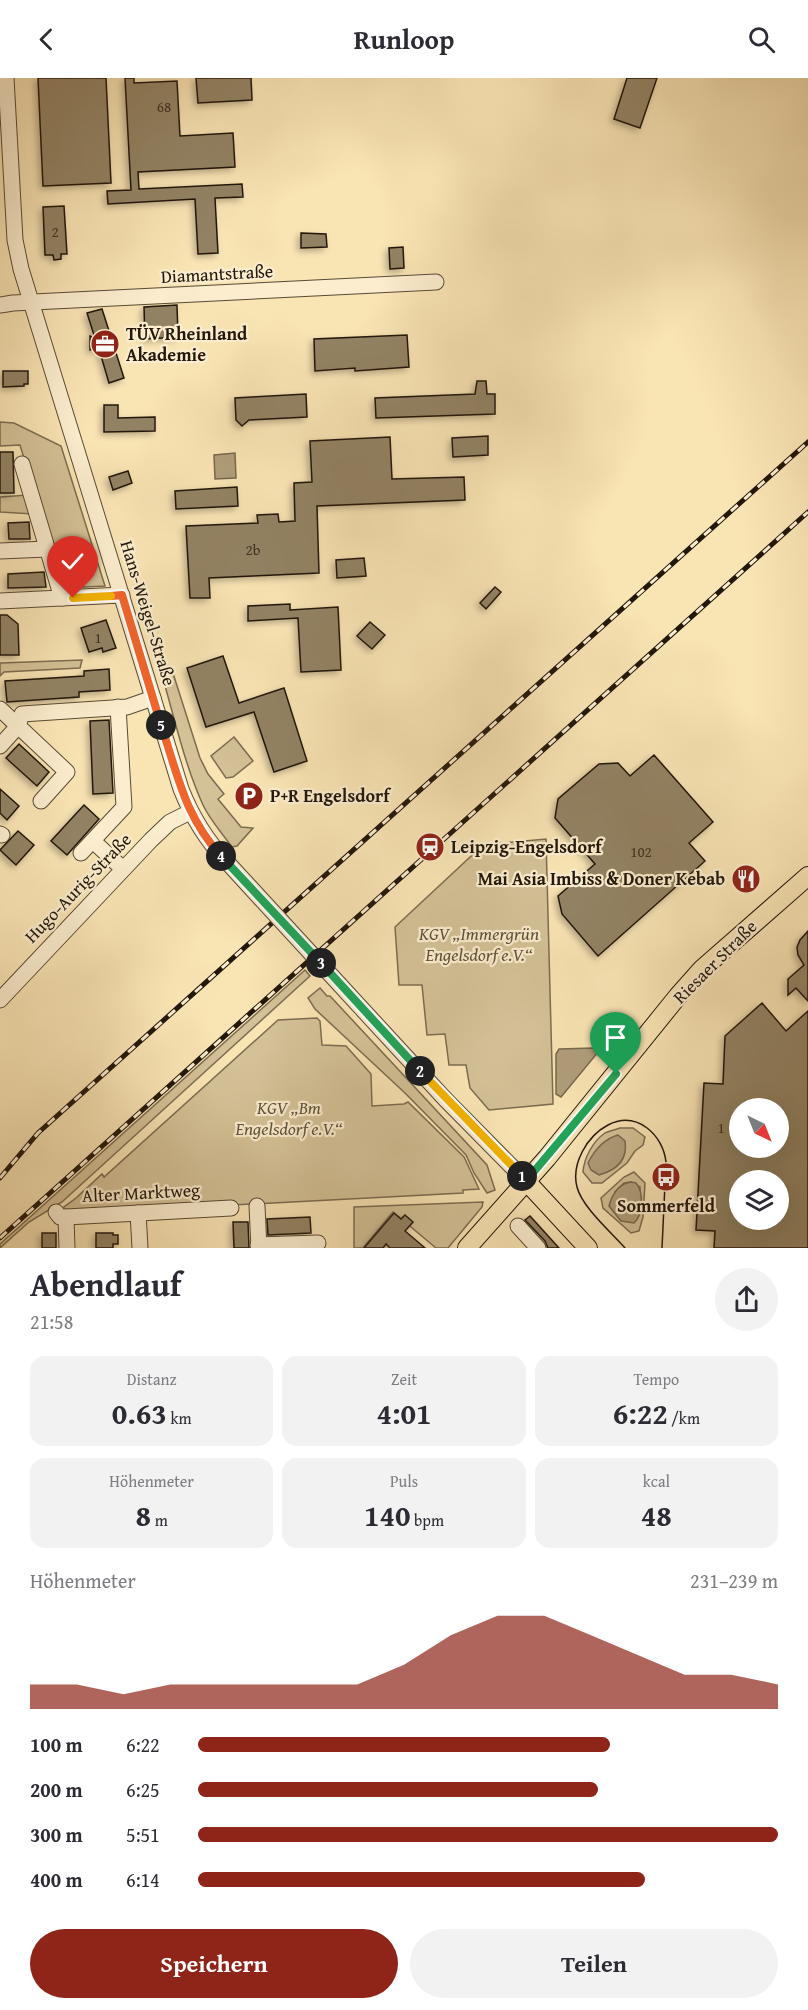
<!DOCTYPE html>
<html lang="de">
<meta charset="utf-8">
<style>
:root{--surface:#fff;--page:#f2f2f3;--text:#2b2b33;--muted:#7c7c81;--accent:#8f2418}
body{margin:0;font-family:"Gentium Book Plus",serif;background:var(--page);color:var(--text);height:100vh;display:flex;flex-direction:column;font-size:22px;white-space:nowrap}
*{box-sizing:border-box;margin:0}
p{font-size:20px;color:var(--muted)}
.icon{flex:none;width:33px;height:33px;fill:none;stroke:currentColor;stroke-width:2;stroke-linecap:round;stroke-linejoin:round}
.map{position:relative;height:1170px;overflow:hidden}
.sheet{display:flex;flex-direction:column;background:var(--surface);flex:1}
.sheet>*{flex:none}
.needle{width:39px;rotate:137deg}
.fabs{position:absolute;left:729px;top:1020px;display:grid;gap:12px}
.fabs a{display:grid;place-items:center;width:60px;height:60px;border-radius:50%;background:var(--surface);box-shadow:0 6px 24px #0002;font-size:30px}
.pin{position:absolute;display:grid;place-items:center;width:51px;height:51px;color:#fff;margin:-62px -26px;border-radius:50% 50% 50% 0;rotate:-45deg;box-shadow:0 0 6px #0007}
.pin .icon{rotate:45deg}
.km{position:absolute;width:30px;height:30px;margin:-15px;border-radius:50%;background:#222;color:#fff;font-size:16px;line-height:30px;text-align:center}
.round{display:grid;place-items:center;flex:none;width:63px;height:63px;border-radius:32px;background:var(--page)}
.head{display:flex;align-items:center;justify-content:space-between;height:102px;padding:0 30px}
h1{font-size:33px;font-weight:700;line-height:45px}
.stats{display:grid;grid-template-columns:repeat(3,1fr);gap:9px;height:102px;padding:6px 30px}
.stats div{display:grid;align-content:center;border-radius:15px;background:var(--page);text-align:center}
.stats b{font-size:30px;font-weight:700}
.stats small{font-size:16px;font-weight:400}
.stats p{font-size:16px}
.chart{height:168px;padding:12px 30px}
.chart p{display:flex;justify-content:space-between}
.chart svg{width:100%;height:108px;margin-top:6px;fill:var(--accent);opacity:.7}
.action{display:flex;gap:12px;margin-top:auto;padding:12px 30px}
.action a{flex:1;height:69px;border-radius:36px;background:var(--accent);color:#fff;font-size:24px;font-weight:700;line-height:69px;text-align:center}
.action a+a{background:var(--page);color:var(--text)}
ul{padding:0 30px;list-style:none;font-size:20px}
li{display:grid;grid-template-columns:96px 72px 1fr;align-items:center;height:45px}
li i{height:15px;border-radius:8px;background:var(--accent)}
header{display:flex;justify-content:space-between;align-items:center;height:78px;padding:0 30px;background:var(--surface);font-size:27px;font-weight:700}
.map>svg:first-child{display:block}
</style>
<header><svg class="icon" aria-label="back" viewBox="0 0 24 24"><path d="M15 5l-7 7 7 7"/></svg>Runloop<svg class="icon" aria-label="search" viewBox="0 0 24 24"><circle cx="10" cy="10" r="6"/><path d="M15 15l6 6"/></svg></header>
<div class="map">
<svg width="808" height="1170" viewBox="0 0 808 1170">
<defs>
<filter id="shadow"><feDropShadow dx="-3" dy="3" stdDeviation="3" flood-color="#0004"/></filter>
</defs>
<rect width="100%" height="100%" fill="#f9e4b4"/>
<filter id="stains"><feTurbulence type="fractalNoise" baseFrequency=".00333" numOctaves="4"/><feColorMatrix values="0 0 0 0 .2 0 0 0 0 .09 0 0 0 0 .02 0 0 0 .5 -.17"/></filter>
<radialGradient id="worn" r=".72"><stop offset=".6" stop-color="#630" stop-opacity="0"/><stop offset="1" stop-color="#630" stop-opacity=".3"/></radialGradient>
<!-- green -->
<g fill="#d4c197" stroke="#7b6c51" stroke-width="1.5" fill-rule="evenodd">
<polygon points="0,344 14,345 61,368 105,508 63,510 20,367 0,368"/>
<polygon points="28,417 33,436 0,434 0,419"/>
<polygon points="82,582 80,590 4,594 0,598 0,585"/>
<path d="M164,586L168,588L172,592L200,680L208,696L224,716L218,721L241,749L253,750L237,768L232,769C222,755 210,742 203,727C183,683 173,633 159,587Z"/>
<polygon points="234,659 253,683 233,699 226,700 211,678"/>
<polygon points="546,761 553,1026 489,1032 470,1010 466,987 449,987 445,956 427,957 422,907 399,907 395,849 483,767"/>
<polygon points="305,892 310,898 62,1124 29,1144 0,1170 0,1166"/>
<polygon points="320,910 327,918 330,918 487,1087 495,1112 487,1115 474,1095 466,1077 406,1016 315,931 308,920"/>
<polygon points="317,940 320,943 322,967 346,968 371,996 372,1028 404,1026 408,1024 464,1079 479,1111 463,1112 463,1115 63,1136 64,1129 76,1120 102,1096 104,1099 278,942"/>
<path d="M620,1050H633L645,1059L643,1067L635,1073L627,1085L602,1105H592L583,1094C584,1080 593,1063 605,1055C609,1053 615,1052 620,1050Z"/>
<path d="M634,1094L645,1105L643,1139L639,1153L631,1155L603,1130L601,1120L624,1099ZM631,1104L640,1109V1135L615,1114L624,1105Z"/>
<polygon points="483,1124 482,1129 448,1170 436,1170 393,1134 363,1170 354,1170 354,1129"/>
</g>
<!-- water -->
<g fill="#b09e7b" stroke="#77684e" stroke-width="1.5">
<polygon points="235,375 236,400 215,401 214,377"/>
<polygon points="559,971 594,970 599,973 561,1019 556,1016 556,976"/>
<path d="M618,1057L625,1063C628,1082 617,1092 599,1097L591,1092L588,1085C594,1073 604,1061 618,1057Z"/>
<path d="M631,1104L636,1105C644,1114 643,1137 634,1145L621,1143L609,1128C612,1117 618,1106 631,1104Z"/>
</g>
<!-- building -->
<g fill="#928263" stroke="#22170b" stroke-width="1.5" fill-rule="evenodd" filter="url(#shadow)">
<polygon points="38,0 106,0 111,105 43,108"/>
<polygon points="125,0 134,0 134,5 177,3 180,58 233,55 235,89 138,94 139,111 242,106 243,119 215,120 218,175 198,176 195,121 108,126 107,113 131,112"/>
<polygon points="196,0 251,0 252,22 198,25"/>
<polygon points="627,0 657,0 640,50 614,41"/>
<polygon points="64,128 67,176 61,176 61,181 54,182 53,177 45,177 43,129"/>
<polygon points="301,155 326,156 327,169 301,170"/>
<polygon points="403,169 404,190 390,191 389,170"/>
<polygon points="177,227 178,259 145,261 144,229"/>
<polygon points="102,231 124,300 109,305 99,271 90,272 90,258 95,260 87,235"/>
<polygon points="407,257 409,289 355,293 355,290 315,293 314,261"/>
<polygon points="3,293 28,293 28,306 24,306 24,308 3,309"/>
<polygon points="477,303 486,303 487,316 495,316 495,336 376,340 375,320 475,316"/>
<polygon points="306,316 307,339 249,342 242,348 236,342 235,320"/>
<polygon points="104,327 118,327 118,340 155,339 155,353 104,354"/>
<polygon points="488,358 488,377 453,379 452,360"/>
<polygon points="390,359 392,401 464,399 465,422 317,428 319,495 209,500 210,520 190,520 186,448 258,445 257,437 278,436 279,444 295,443 294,405 312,404 310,363"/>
<polygon points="0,374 13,374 14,415 0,415"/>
<polygon points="128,393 132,405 113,412 109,399"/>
<polygon points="237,409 238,428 176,431 175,413"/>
<polygon points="29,444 30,461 9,461 8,445"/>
<polygon points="364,480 366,498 337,500 336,482"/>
<polygon points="44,494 46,509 8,510 8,496"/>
<polygon points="495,509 501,514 486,531 480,525"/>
<polygon points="290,526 290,532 338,529 341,592 301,594 298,540 248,543 248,528"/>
<polygon points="0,537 7,537 18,546 19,577 0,577"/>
<polygon points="106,542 116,570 103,574 102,570 89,574 81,550"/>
<polygon points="370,544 385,557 372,571 357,558"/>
<polygon points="223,578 239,625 284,610 307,683 274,694 254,634 206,649 187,590"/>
<polygon points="109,591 110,612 79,614 79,619 7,624 5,603 84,598 84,593"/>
<polygon points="109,642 113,715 93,716 90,643"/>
<polygon points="19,666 49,694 37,708 6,680"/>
<polygon points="654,677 713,744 689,765 705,783 598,878 562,836 558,818 595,786 555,740 558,721 599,686 618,685 630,698"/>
<polygon points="0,711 19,728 7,742 0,735"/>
<polygon points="84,727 99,741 67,777 51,763"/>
<polygon points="18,753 34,767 16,787 0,772"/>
<polygon points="808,853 808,923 796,910 788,917 788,901 804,887 798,877 797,869 800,862"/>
<path d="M762,925L786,953L808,933V1170H714L715,1153L696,1152L704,1005L723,1006L725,958ZM740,1030H778V1070H740ZM740,1102H778V1142H740Z"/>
<polygon points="394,1135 401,1141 405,1137 413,1144 405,1153 425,1170 390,1170 386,1166 383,1170 364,1170"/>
<polygon points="530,1138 559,1170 548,1170 545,1163 525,1142"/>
<polygon points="310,1139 311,1155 268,1157 267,1141"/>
<polygon points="233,1144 248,1144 249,1170 234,1170"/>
<rect x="42" y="1155" width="14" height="15"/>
<polygon points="96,1155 113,1155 113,1157 118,1157 118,1166 113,1166 113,1170 96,1170"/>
</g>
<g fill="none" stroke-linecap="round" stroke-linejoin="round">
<!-- minor casing -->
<g stroke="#584a35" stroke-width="17">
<g id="minor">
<path d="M6,0L15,162L21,191L181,711C192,739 206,762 227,784"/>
<polyline points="0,227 13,225 436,204"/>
<polyline points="22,386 62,520"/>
<polyline points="0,473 47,471"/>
<polyline points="0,523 122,517"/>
<polyline points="0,631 67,694 41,723"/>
<polyline points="0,668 18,648 22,636 127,629 153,620"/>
<polyline points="0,756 2,757"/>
<polyline points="93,763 123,791"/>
<polyline points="81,775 124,729 118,629"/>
<polyline points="340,907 445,1021 526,1103"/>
<polyline points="0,922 151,762 170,744 190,734"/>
<polyline points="257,1128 259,1170"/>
<polyline points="56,1134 60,1139 66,1139 231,1130"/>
<polyline points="138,1135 140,1170"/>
<polyline points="66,1139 67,1170"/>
<polyline points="518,1148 538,1170"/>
<polyline points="258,1167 318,1165"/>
</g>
</g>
<!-- major casing -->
<g stroke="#22170b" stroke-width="20">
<g id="major">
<polyline points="526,1103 588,1170"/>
<polyline points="467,1170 547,1080 678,918 702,891 808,798"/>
</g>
</g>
<!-- minor -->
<use href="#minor" stroke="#fbedce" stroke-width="15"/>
<!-- major -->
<use href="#major" stroke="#f9e4b4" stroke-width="18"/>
<!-- tram -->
<path stroke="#22170b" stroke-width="1.5" d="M625,1170C611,1154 582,1129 577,1109C571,1086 587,1058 608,1047C637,1032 663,1057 666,1084L662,1170"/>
<!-- rail casing -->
<g stroke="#22170b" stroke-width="5">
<g id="rail">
<polyline points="0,1100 38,1055 808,364"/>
<polyline points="0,1160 808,434"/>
</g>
</g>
<!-- rail -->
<use href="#rail" stroke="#fbedce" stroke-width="3" stroke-dasharray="9" stroke-linecap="butt"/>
<!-- minor-bridge casing -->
<g stroke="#584a35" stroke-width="17" stroke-linecap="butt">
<polyline id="minor-bridge" points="227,784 340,907"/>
</g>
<!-- minor-bridge -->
<use href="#minor-bridge" stroke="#fbedce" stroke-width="15"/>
</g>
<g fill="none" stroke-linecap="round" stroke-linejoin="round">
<!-- split-1 casing -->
<g stroke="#fff" stroke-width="12">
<polyline id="split-1" points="522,1098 526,1103 616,996"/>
</g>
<!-- split-2 casing -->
<g stroke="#fff" stroke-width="12">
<polyline id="split-2" points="420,993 522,1098"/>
</g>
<!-- split-3 casing -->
<g stroke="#fff" stroke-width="12">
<polyline id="split-3" points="321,885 420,993"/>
</g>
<!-- split-4 casing -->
<g stroke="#fff" stroke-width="12">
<polyline id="split-4" points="221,778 321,885"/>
</g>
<!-- split-5 casing -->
<g stroke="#fff" stroke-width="12">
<path id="split-5" d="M161,647C178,697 184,737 221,778"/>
</g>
<!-- split-6 casing -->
<g stroke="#fff" stroke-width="12">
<polyline id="split-6" points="111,518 122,517 161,647"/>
</g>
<!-- split-7 casing -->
<g stroke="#fff" stroke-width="12">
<polyline id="split-7" points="73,520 111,518"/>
</g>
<!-- split-1 -->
<use href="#split-1" stroke="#22a559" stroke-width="8"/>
<!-- split-2 -->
<use href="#split-2" stroke="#f5b400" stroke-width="8"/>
<!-- split-3 -->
<use href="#split-3" stroke="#22a559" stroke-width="8"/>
<!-- split-4 -->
<use href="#split-4" stroke="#22a559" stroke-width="8"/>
<!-- split-5 -->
<use href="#split-5" stroke="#f0652b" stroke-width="8"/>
<!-- split-6 -->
<use href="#split-6" stroke="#f0652b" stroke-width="8"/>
<!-- split-7 -->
<use href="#split-7" stroke="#f5b400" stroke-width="8"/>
</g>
<!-- icons -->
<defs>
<g id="office-disc" transform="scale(1.5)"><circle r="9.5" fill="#8f2418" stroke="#fbedce"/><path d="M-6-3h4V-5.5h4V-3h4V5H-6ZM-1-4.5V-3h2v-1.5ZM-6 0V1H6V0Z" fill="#fff"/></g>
<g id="parking-disc" transform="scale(1.5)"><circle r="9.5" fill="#8f2418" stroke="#fbedce"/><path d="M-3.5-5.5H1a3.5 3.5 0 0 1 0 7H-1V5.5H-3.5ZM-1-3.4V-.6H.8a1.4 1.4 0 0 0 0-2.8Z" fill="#fff"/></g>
<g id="station-disc" transform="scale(1.5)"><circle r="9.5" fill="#8f2418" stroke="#fbedce"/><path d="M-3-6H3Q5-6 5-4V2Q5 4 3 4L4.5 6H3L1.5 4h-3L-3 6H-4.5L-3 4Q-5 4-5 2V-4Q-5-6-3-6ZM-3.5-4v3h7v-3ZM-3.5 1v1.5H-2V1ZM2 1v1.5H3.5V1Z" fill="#fff"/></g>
<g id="restaurant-disc" transform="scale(1.5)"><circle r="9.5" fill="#8f2418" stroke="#fbedce"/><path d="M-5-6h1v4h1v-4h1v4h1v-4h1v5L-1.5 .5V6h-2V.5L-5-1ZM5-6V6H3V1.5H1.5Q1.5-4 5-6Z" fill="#fff"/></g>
<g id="bus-disc" transform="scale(1.5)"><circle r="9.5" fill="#8f2418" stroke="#fbedce"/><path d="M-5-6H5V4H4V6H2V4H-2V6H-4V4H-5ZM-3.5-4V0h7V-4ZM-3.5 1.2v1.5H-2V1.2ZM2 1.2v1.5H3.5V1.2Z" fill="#fff"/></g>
</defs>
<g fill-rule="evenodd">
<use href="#office-disc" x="105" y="266"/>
<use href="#parking-disc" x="249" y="718"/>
<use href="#station-disc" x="430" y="769"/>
<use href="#restaurant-disc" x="746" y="801"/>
<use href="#bus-disc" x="666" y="1099"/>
</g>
<g text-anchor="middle" stroke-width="4.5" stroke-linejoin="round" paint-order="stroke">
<!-- number labels -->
<g font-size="15" fill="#3e3221">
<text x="164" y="34">68</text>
<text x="55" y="159">2</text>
<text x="253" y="477">2b</text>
<text x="98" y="565">1</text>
<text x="641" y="779">102</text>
<text x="721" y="1055">1</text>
</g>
<!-- street labels -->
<g font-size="18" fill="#22170b" stroke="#fbedce">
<text transform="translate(217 196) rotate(-3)" y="6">Diamantstraße</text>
<text transform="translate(148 535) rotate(73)" y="6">Hans-Weigel-Straße</text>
<text transform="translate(78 810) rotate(-46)" y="6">Hugo-Aurig-Straße</text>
<text transform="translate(715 884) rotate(-45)" y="6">Riesaer Straße</text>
<text transform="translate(141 1115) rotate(-3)" y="6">Alter Marktweg</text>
</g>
<!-- poi labels -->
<g font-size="18" font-weight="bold" fill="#22170b" stroke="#fbedce" text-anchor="start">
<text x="126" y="262">TÜV Rheinland<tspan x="126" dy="21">Akademie</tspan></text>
<text x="270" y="724">P+R Engelsdorf</text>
<text x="451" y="775">Leipzig-Engelsdorf</text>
<text x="725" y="807" text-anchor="end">Mai Asia Imbiss &amp; Doner Kebab</text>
<text x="666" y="1134" text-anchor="middle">Sommerfeld</text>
</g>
<!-- park labels -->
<g font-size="18" font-style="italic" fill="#60523c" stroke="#fbedce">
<text x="479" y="862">KGV „Immergrün<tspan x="479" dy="21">Engelsdorf e.V.“</tspan></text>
<text x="289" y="1036">KGV „Bm<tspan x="289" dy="21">Engelsdorf e.V.“</tspan></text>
</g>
</g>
<rect width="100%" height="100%" filter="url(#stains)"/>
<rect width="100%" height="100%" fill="url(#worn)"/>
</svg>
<div class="fabs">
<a><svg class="needle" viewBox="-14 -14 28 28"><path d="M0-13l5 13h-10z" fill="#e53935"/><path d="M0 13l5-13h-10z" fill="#7c7c81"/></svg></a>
<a><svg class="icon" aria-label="layers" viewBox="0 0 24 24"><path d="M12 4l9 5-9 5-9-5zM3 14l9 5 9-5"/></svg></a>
</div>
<div class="pin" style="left:616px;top:996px;background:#1e9e55"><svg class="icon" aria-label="arrive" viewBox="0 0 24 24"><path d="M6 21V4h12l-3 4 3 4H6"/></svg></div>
<div class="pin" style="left:73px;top:520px;background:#d93025"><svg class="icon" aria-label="check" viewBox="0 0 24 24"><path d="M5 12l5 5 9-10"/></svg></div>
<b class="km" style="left:522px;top:1098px">1</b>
<b class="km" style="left:420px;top:993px">2</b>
<b class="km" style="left:321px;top:885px">3</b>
<b class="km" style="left:221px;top:778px">4</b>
<b class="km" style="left:161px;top:647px">5</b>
</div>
<section class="sheet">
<div class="head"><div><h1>Abendlauf</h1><p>21:58</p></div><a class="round"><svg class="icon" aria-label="share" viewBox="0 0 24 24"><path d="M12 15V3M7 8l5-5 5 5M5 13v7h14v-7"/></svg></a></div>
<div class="stats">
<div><p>Distanz</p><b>0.63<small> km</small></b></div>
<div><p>Zeit</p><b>4:01</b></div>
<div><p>Tempo</p><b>6:22<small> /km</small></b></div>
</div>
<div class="stats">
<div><p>Höhenmeter</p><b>8<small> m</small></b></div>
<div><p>Puls</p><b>140<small> bpm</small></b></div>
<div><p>kcal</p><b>48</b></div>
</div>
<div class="chart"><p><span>Höhenmeter</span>231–239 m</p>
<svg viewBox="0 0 160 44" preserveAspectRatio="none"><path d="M0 44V34L10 34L20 38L30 34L40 34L50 34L60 34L70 34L80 26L90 14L100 6L110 6L120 14L130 22L140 30L150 30L160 34V44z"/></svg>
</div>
<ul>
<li><b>100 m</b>6:22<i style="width:71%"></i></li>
<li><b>200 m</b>6:25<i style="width:69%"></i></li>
<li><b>300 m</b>5:51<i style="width:100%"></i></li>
<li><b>400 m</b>6:14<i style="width:77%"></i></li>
</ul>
<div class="action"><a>Speichern</a><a>Teilen</a></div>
</section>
